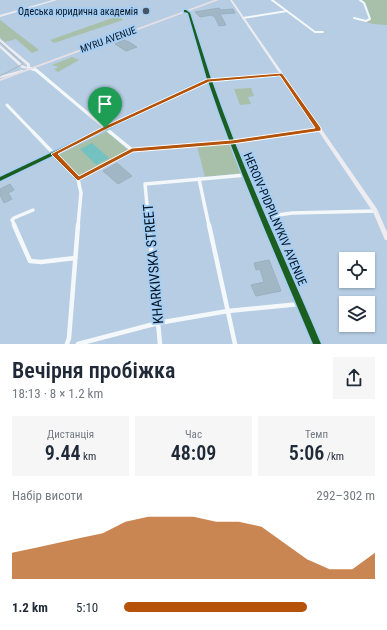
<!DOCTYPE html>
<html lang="uk">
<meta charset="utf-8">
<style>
:root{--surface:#fff;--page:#f6f6f7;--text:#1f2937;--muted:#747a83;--accent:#b45309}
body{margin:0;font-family:"Roboto Condensed",sans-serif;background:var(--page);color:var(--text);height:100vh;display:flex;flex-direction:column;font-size:15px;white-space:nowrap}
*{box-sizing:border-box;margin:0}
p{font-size:13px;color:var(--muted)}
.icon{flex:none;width:22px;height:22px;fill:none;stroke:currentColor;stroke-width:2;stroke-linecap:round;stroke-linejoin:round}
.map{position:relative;height:344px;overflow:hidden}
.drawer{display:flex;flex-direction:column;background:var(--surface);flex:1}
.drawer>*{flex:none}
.fabs{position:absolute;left:339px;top:252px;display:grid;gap:8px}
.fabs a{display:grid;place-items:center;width:36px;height:36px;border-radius:0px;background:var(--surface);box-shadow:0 1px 3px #0004;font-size:20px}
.pin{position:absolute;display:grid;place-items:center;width:34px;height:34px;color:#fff;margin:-41px -17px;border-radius:50% 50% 50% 0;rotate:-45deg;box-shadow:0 0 4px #0007}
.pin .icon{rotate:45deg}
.round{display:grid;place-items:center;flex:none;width:42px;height:42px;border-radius:0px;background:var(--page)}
.summary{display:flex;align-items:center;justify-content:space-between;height:68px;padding:0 12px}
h1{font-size:22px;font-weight:600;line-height:30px}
.figures{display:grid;grid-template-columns:repeat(3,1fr);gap:6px;height:68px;padding:4px 12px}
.figures div{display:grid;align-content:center;border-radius:0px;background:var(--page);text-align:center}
.figures b{font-size:20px;font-weight:600}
.figures small{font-size:11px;font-weight:400}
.figures p{font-size:11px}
.chart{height:112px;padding:8px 12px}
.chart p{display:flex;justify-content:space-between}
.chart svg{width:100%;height:72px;margin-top:4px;fill:var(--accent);opacity:.7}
ul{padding:0 12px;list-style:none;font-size:13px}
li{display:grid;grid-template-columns:64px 48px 1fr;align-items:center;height:30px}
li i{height:10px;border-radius:5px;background:var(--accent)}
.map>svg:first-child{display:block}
</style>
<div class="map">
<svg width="387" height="344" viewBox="0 0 387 344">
<rect width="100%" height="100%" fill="#b6cde3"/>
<!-- green -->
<g fill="#a8bfa9">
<polygon points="362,0 387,0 387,25 373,24 363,21 371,19 366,3"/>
<polygon points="118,16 123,20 54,43 50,40"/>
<polygon points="0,20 39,50 32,53 16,39 5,42 0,37"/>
<polygon points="72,57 79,60 58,72 54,69 59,67 52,65"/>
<polygon points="251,88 254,96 248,97 251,104 240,105 234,89"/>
<polygon points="106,131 129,151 79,178 57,155"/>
<polygon points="230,143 243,171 242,173 205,177 197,146"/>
</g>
<!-- water -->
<polygon fill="#74c1c1" points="92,143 109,158 96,165 80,149"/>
<!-- building -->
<g fill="#a2b7c5" stroke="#9bb0bf">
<polygon points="219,8 221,10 233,9 235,13 220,14 226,25 219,26 215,17 211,15 200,17 195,12"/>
<polygon points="124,40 129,42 137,47 126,51 115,44"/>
<polygon points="94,106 109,120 103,123 100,120 88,109"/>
<polygon points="117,163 132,176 118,184 103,171"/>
<polygon points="10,184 14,190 8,193 12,199 4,203 0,195 0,189"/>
<polygon points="269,260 281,291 256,296 251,285 264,282 260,269 256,270 254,263"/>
</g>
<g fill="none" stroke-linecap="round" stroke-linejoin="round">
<!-- street-far3 -->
<g stroke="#f4f8fb" stroke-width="2">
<polyline points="272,0 315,32 323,32"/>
<polyline points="185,11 189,13 203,59"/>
<polyline points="243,18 287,11"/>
<polyline points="354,18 366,21 370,19 364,3 360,0"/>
</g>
<!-- street-far2 -->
<g stroke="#f4f8fb" stroke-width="3">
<polyline points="202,58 229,133"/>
<polyline points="29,68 36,70 111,133"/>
<polyline points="7,105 34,133"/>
<polyline points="97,133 208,80 282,75"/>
<polyline points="298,133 319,130"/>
</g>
<!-- street-far1 -->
<g stroke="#f4f8fb" stroke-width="3.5">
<polyline points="33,132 78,179"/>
<polyline points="110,132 132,150"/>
<polyline points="228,132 266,226"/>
<polyline points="0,179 99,132"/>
<polyline points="78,179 132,150 232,142 305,132"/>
<polyline points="78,179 81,193 78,226"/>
<polyline points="199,179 209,226"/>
<polyline points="264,217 292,213 375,211"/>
<polyline points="15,226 12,220 14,218 33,210"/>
<polyline points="149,226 145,184 246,175"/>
</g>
<!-- street -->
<g stroke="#f4f8fb" stroke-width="4.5">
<polyline points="14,225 30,261 41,262 75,258"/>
<polyline points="149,225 160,344"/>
<polyline points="209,225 235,344"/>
<polyline points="266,225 317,344"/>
<polyline points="67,344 69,338 78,225"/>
<polyline points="78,344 158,323 228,311 300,304"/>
</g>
<!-- secondary -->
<g fill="#edecf1" fill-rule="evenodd">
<polygon points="53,0 57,0 0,17 0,15"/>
<polygon points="230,0 232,0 377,209 387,232 387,240 385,240 373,212"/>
<polygon points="0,39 30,64 30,69 22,68 0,48 0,45 24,66 27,67 27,65 0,42"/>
<polygon points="22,70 23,70 23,72 0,78 0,76"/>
</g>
<!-- primary -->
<polygon fill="#e6e0e6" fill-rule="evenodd" points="214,0 219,0 0,81 0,79"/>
<!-- tram -->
<polyline stroke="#aeb4ba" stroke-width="1" points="0,42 23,64 0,76"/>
<!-- cycleway casing -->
<g stroke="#a4cef5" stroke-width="3">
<path id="cycleway" d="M184,10H186L190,13L211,79L282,74L284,75L282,76L212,81C243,171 284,256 321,344H313C277,257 238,171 208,81L0,181V177L207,79L188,13L184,12Z"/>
</g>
<!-- cycleway -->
<use href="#cycleway" fill="#1b5e20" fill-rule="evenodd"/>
</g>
<!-- route -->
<path fill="#b45309" stroke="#fff" fill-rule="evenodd" d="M282,73L321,128V131L232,144L133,152L78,181L51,154L103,127L207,79ZM280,76L315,128L232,140L132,148L79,176L58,154L107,129L209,82Z"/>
<!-- markers -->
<circle fill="#456" stroke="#a4cef5" stroke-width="1.5" cx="146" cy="11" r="4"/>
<g text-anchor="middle" stroke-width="3.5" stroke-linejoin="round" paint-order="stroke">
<!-- far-poi labels -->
<g font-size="10" fill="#061523" stroke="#a4cef5" text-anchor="end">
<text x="138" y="15">Одеська юридична академія</text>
</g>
<!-- far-street labels -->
<g font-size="10" fill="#061523" stroke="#a4cef5">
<text transform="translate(108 39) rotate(-20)" y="4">MYRU AVENUE</text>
</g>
<!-- street labels -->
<g font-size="12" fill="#061523" stroke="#a4cef5">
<text transform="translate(275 219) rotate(67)" y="4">HEROIV-PIDPILNYKIV AVENUE</text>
</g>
<!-- near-street labels -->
<g font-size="14" fill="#061523" stroke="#a4cef5">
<text transform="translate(153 264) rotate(-95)" y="5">KHARKIVSKA STREET</text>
</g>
</g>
</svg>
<div class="fabs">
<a><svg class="icon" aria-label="locate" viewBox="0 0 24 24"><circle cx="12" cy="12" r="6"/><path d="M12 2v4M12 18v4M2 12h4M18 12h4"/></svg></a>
<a><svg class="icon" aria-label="layers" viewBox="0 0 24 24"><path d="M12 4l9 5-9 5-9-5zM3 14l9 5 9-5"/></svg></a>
</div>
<div class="pin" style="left:105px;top:128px;background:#1e9e55"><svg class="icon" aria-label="arrive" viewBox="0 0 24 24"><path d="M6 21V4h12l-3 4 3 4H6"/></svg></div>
</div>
<section class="drawer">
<div class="summary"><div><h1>Вечірня пробіжка</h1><p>18:13 · 8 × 1.2 km</p></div><a class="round"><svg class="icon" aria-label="share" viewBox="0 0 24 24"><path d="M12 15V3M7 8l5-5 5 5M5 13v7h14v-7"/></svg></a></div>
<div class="figures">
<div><p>Дистанція</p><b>9.44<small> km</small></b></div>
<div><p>Час</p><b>48:09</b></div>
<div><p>Темп</p><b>5:06<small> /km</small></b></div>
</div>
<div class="chart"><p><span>Набір висоти</span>292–302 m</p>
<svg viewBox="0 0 160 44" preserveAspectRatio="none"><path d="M0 44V28L10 25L20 22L30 19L40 16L50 9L60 6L70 6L80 6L90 9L100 9L110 12L120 22L130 32L140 38L150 38L160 28V44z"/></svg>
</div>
<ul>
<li><b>1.2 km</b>5:10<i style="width:73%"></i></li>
</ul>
</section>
